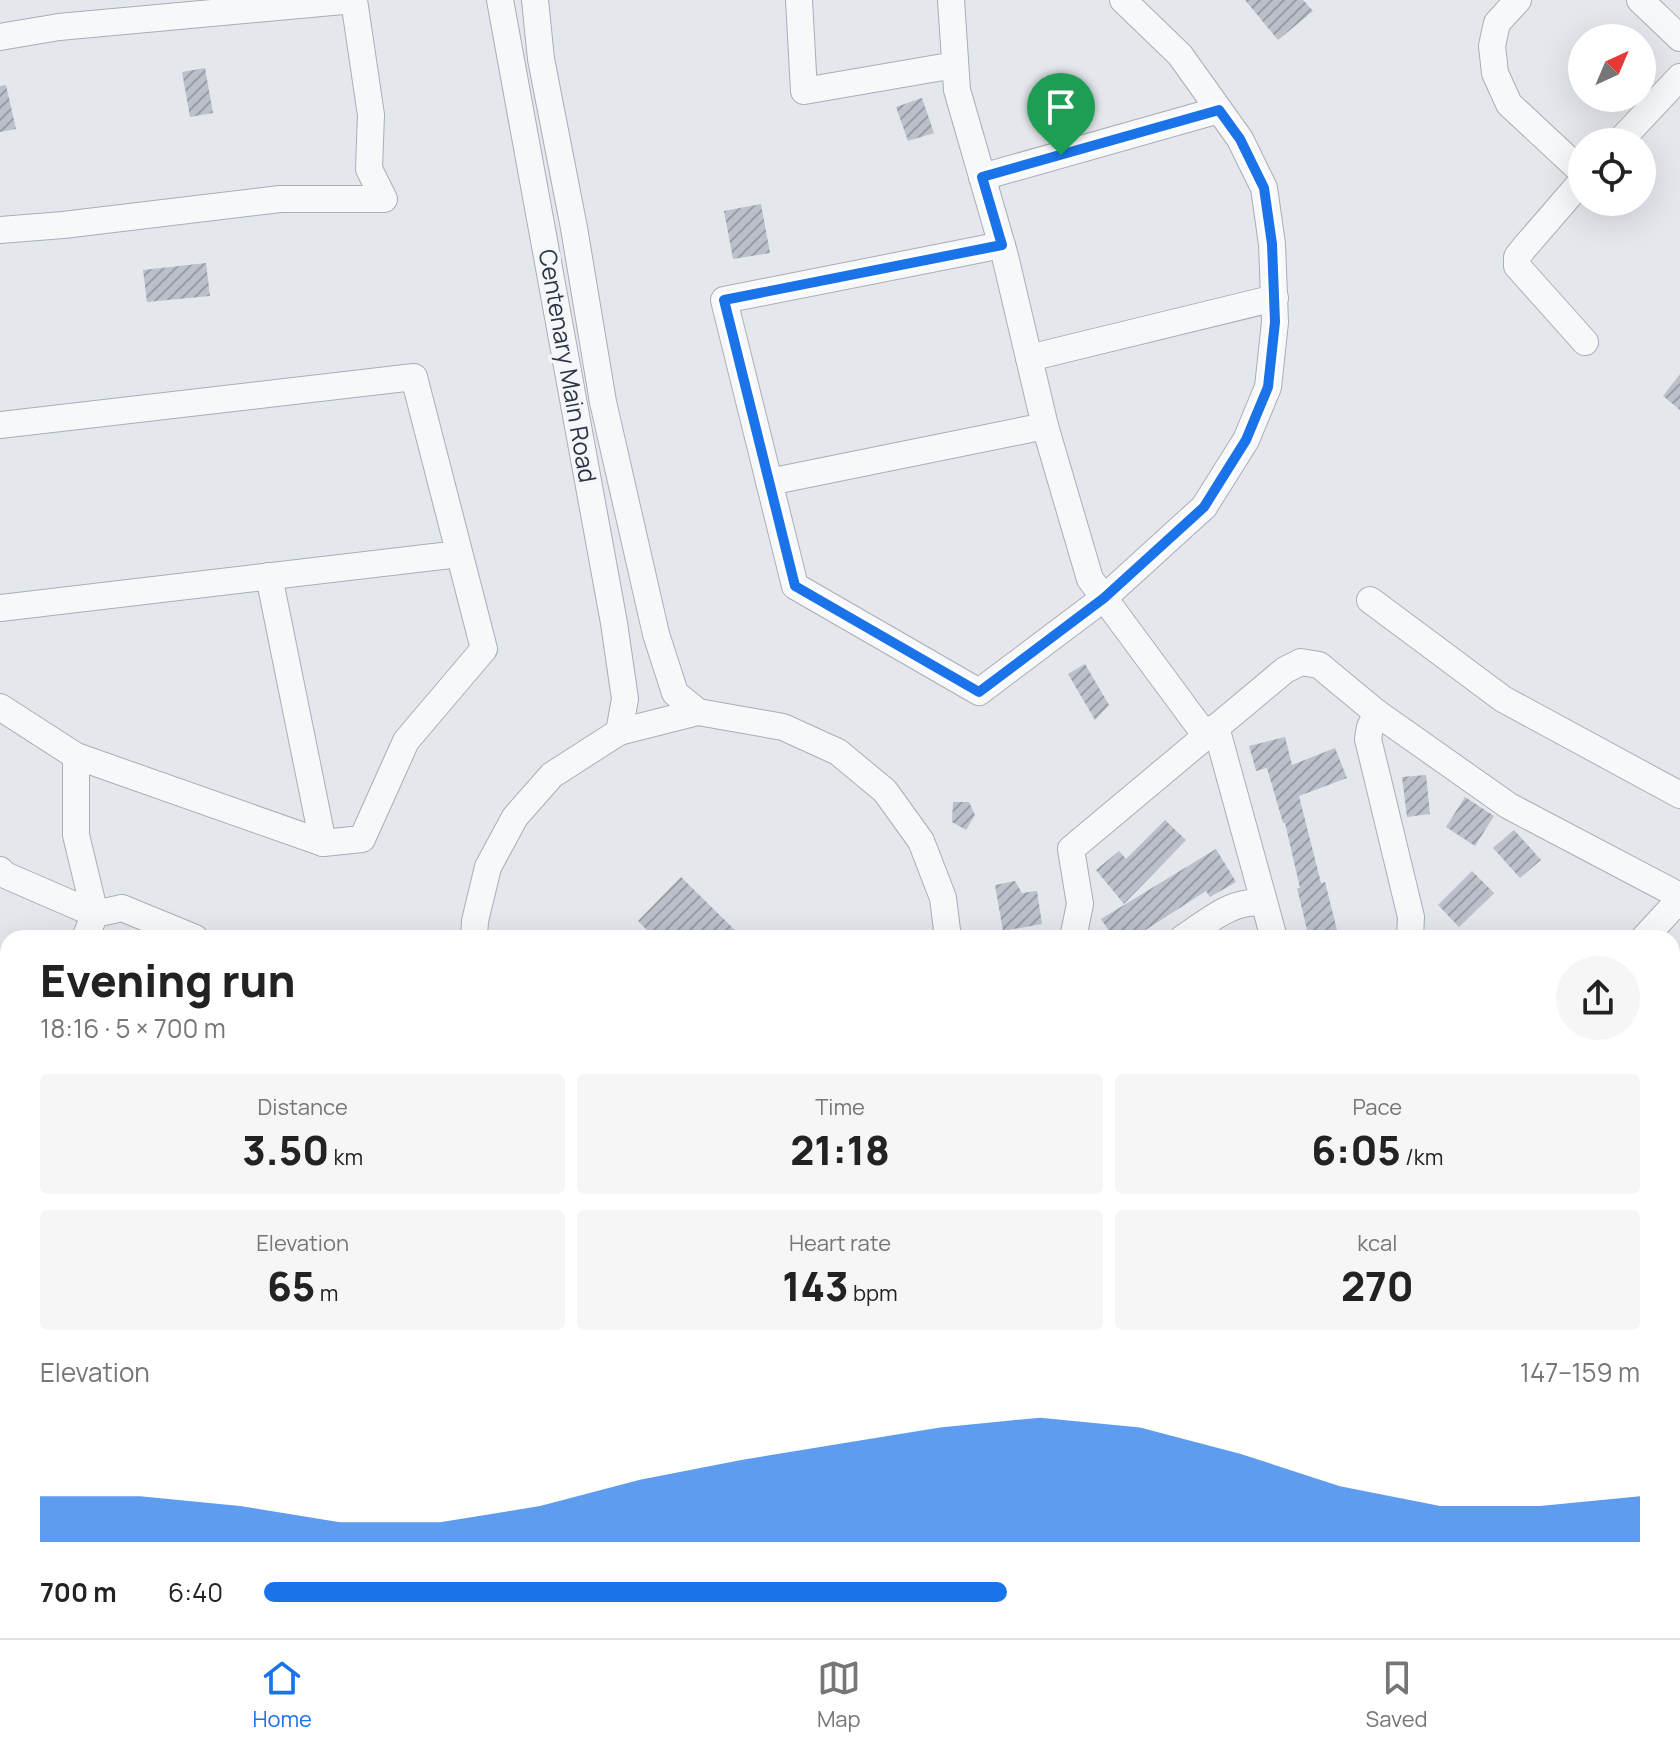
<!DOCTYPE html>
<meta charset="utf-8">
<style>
:root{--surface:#fff;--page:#f6f6f6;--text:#222;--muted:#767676;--line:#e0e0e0;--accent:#1a73e8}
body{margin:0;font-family:Manrope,sans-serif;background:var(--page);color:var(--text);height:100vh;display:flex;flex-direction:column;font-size:30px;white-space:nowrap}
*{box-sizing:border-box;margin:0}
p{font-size:26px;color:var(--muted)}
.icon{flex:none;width:44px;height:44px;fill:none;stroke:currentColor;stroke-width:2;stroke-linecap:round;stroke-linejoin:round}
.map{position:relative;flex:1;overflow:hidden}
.side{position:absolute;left:0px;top:930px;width:1680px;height:708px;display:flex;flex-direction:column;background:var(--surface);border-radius:24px 24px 0 0;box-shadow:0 8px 32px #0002}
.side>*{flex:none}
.needle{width:52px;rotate:44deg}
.controls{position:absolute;left:1568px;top:24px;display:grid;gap:16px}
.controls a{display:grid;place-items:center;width:88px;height:88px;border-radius:50%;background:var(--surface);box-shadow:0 8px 32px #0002;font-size:40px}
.pin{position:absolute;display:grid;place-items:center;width:68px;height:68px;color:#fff;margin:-82px -34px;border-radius:50% 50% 50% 0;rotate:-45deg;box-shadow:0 0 8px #0007}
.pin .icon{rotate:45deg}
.round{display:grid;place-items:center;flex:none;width:84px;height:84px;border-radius:42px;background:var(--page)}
.overview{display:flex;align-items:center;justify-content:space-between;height:136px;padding:0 40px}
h1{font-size:44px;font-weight:800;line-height:60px}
.metrics{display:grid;grid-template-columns:repeat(3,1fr);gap:12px;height:136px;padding:8px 40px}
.metrics div{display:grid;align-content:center;border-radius:8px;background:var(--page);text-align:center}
.metrics b{font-size:40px;font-weight:800}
.metrics small{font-size:22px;font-weight:400}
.metrics p{font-size:22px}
.chart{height:224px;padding:16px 40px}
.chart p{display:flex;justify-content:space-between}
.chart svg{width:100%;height:144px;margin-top:8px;fill:var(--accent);opacity:.7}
ul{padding:0 40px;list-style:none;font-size:26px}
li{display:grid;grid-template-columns:128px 96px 1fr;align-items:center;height:60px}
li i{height:20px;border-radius:10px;background:var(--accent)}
.tabs{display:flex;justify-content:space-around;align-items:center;height:112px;border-top:2px solid var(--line);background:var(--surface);font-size:22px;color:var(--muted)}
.tabs a{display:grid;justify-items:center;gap:4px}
.tabs .selected{color:var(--accent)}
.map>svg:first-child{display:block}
</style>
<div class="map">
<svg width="1680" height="1638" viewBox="0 0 1680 1638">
<defs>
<pattern id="building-hatch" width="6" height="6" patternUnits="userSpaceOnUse" patternTransform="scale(2)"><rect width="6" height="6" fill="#bbc0ca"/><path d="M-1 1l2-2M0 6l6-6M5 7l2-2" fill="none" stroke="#989da6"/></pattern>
</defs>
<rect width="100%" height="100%" fill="#e4e7ec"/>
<!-- building -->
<g fill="url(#building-hatch)">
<polygon points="1245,0 1303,0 1313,11 1278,40"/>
<polygon points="205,68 213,113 190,117 182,72"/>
<polygon points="6,85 16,129 0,132 0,86"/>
<polygon points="922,98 934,133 908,141 896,107"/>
<polygon points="761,204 770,253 733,259 724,211"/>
<polygon points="206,263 210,296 147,302 143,270"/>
<polygon points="1680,374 1680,410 1663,396"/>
<polygon points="1085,664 1109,705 1095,720 1068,674"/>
<polygon points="1285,737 1292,765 1335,748 1347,778 1299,796 1321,883 1325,882 1339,938 1309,938 1297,888 1300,888 1285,823 1283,823 1267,768 1256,771 1249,746"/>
<polygon points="1426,775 1430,814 1407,817 1402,777"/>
<polygon points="1465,797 1494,816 1475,846 1446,827"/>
<polygon points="953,802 969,802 975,815 966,830 952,822"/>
<polygon points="1165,820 1186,840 1124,904 1096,870 1119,851 1126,859"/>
<polygon points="1514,830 1541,860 1520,878 1493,848"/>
<polygon points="1216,849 1236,882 1210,897 1206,891 1144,931 1149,938 1114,938 1101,919"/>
<polygon points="1472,871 1494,893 1459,927 1438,905"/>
<polygon points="681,877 743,938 655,938 638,921"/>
<polygon points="1015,881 1022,893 1037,891 1042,924 1003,931 995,885"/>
</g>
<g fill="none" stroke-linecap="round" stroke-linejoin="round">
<!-- minor casing -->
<g stroke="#a9aeb7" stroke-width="28">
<g id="minor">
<polyline points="500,0 614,623 625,699 619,732"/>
<polyline points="535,0 541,59 574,228 603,402 656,634 675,693 698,712"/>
<polyline points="799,0 804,91 955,65"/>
<polyline points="951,0 957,90 1005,256 1045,426 1090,579 1206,736 1071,849 1080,904 1073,938"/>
<polyline points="1518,0 1497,23 1492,46 1495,73 1509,104 1582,172"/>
<polyline points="1640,0 1680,38"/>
<polyline points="0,37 59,27 354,0"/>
<polyline points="1619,142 1680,77"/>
<polyline points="982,177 1219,110"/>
<polyline points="1582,181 1524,248 1517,257 1517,266 1585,342"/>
<polyline points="0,230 63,225 280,199 384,199 369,169 371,115 354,0"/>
<polyline points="1002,245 724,300 795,586 979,692 1104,598 1204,507 1246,440 1268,387 1275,322 1272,244 1264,188 1240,139 1180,55 1123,0"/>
<polyline points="1029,358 1275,298"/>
<polyline points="0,425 414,377 484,649 406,741 362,839 323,843 76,756 0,707"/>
<polyline points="769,482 1045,426"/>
<polyline points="269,576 323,843"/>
<polyline points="1370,600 1503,699 1680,795"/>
<polyline points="0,608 459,554"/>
<polyline points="1377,713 1370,727 1368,739 1411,917 1410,938"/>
<polyline points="1216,727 1274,938"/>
<polyline points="1206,736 1285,670 1301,662 1319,665 1377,713 1509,806 1680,896"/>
<polyline points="76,756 76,835 95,914"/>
<polyline points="0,870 5,875 95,914"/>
<polyline points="85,938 95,914 122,908 195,938"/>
<polyline points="474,938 475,921 488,867 515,817 552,775 619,732 698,712 783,727 838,752 885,791 921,841 943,898 948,938"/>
<path d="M1183,938C1209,921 1232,899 1264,903"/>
<polyline points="1644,938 1680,899"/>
<polyline points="1672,1023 1680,1031"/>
<polyline points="0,1100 8,1087"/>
<polyline points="1672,1441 1680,1446"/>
<polyline points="0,1500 8,1499"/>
<polyline points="1137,1630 1141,1638"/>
<polyline points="1176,1630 1180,1638"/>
<polyline points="1207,1630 1212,1638"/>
<polyline points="107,1638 110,1630"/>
<polyline points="677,1638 677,1630"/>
<polyline points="810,1638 812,1630"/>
</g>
</g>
<!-- path -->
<g stroke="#c2c5cb" stroke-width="3" stroke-dasharray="6 6" stroke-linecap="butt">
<polyline points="334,1638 335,1630"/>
<polyline points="591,1638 593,1630"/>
</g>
<!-- minor -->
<use href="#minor" stroke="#f7f8fa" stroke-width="26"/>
</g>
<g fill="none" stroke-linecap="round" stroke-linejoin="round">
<!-- route casing -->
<g stroke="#fff" stroke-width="16">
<polygon id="route" points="1219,110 1240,139 1264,188 1272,244 1275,322 1268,387 1246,440 1204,507 1104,598 979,692 795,586 724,300 1002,245 982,177"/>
</g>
<!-- route -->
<use href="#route" stroke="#1a73e8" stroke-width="10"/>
</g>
<g text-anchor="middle" stroke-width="7" stroke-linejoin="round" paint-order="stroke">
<!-- street labels -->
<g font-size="24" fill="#2b3445" stroke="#f4f6f9">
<text transform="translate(567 366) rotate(80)" y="8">Centenary Main Road</text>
</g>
</g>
</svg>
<div class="controls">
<a><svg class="needle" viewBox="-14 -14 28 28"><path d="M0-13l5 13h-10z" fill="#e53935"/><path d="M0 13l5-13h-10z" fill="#767676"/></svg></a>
<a><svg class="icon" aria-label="locate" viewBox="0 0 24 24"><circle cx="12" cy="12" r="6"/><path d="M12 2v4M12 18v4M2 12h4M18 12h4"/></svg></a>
</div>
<div class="pin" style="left:1061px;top:155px;background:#1e9e55"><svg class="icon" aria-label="arrive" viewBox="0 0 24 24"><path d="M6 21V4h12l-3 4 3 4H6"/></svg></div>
<section class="side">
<div class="overview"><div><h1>Evening run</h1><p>18:16 · 5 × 700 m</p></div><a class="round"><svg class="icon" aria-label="share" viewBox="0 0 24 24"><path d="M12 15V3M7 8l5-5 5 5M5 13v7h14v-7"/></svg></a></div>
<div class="metrics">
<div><p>Distance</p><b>3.50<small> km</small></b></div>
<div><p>Time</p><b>21:18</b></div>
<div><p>Pace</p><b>6:05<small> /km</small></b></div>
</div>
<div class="metrics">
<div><p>Elevation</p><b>65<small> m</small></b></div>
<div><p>Heart rate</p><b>143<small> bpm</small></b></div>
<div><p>kcal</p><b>270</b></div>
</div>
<div class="chart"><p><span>Elevation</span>147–159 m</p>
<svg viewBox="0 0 160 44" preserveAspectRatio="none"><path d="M0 44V30L10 30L20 33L30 38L40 38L50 33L60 25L70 19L80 14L90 9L100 6L110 9L120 17L130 27L140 33L150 33L160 30V44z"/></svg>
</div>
<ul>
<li><b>700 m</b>6:40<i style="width:54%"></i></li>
</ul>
</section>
</div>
<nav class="tabs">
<a class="selected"><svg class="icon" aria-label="home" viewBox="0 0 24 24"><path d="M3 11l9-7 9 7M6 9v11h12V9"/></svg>Home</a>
<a><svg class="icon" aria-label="map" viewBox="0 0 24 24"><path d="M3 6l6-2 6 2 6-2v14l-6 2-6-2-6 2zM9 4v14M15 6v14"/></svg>Map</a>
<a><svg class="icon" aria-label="saved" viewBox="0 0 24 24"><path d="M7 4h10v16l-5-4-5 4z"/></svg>Saved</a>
</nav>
